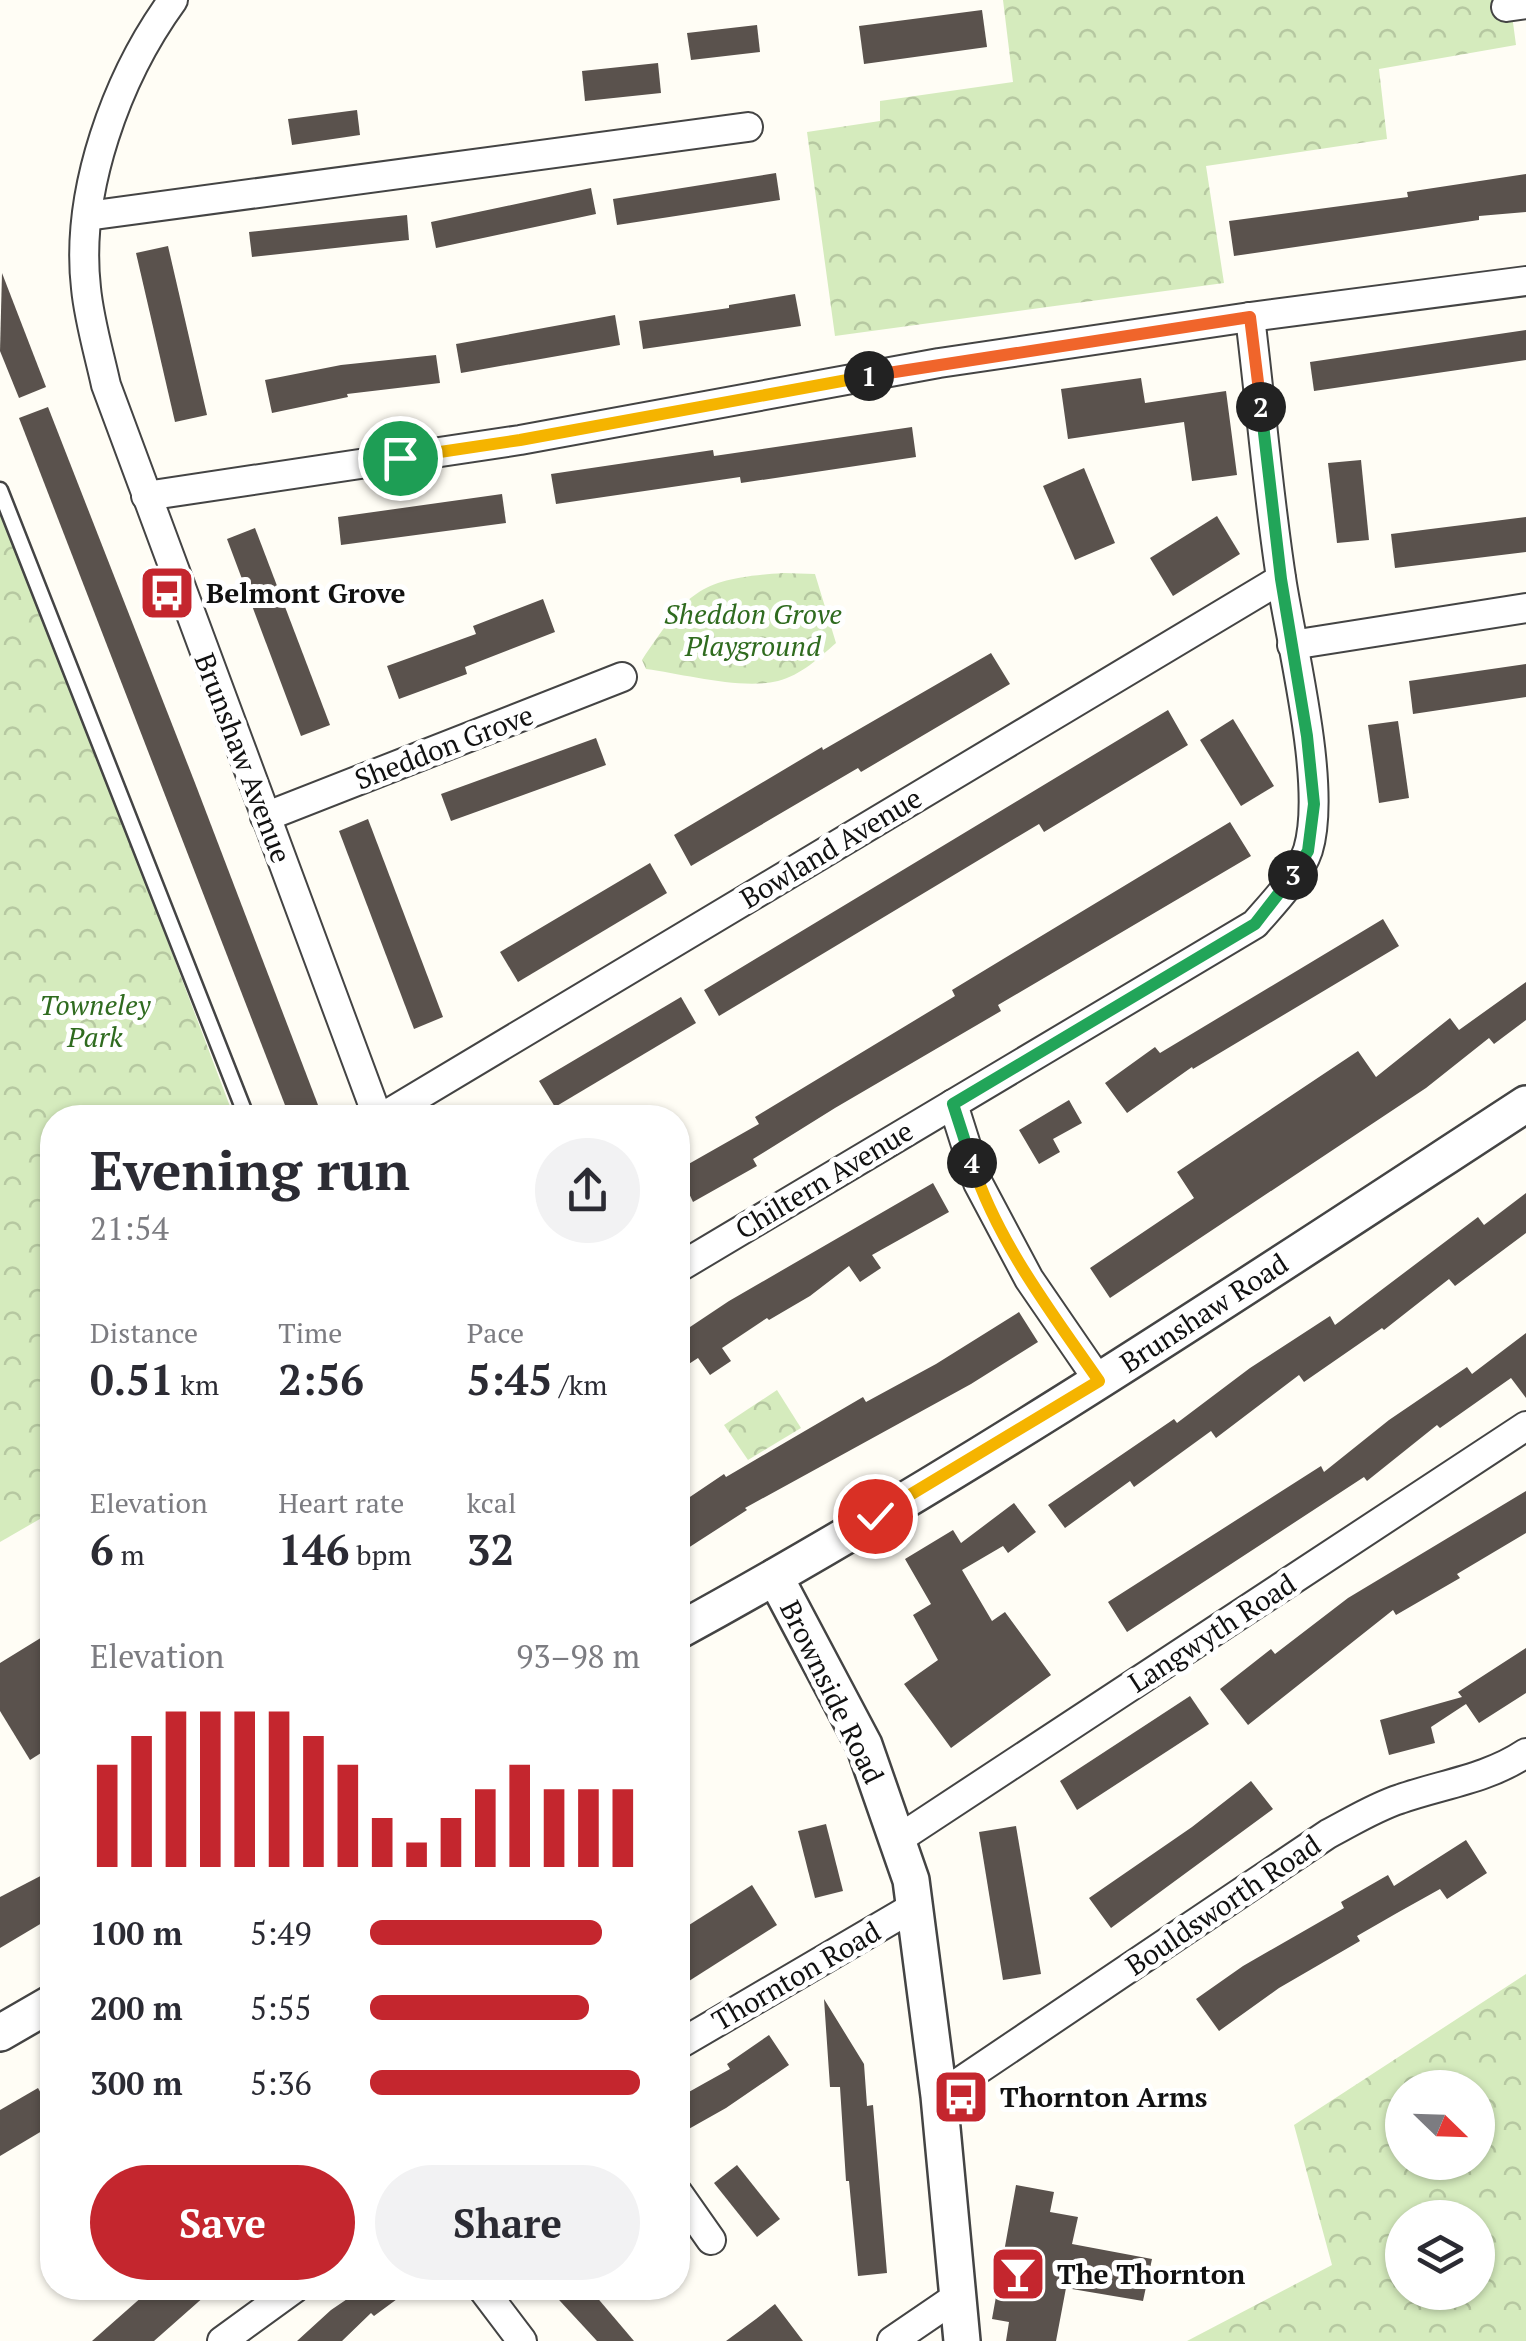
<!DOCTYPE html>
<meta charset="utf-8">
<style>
:root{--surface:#fff;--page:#f2f2f3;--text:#2b2b33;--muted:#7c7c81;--accent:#c4262e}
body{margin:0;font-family:"PT Serif",serif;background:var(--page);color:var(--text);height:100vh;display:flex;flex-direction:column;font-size:38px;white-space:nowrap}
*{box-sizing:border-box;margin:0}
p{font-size:32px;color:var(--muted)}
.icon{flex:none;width:55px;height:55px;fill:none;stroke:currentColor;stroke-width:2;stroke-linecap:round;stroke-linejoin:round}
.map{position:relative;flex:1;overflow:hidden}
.side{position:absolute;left:40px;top:1105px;width:650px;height:1195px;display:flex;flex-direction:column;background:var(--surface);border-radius:40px;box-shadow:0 2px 8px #0004}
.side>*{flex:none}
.needle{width:65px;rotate:113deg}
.fabs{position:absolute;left:1385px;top:2070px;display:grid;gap:20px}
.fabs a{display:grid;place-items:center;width:110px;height:110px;border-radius:50%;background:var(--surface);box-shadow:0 2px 8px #0004;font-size:50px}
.pin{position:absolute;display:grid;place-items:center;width:85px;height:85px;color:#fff;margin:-42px;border:5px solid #fff;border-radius:50%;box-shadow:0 2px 10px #0007}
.km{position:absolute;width:50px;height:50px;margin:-25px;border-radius:50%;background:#222;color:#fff;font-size:28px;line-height:50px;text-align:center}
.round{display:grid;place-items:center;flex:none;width:105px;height:105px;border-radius:52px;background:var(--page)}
.overview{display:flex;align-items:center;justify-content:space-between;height:170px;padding:0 50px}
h1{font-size:55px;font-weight:700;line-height:75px}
.metrics{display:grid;grid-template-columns:repeat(3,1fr);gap:15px;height:170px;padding:10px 50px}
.metrics div{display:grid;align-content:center}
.metrics b{font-size:42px;font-weight:700}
.metrics small{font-size:28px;font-weight:400}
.metrics p{font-size:28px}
.chart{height:280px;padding:20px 50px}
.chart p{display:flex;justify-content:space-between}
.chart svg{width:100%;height:180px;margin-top:10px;stroke:var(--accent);stroke-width:6}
.cta{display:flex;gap:20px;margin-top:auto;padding:20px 50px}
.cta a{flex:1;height:115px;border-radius:60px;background:var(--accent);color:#fff;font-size:40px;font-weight:700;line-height:115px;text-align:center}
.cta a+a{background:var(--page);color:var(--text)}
ul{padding:0 50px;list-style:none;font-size:32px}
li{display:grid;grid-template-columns:160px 120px 1fr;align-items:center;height:75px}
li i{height:25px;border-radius:12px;background:var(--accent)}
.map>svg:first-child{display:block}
</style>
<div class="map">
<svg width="1526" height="2341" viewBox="0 0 1526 2341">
<defs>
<pattern id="park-crowns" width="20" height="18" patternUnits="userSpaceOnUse" patternTransform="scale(2.5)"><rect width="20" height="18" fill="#d5ebbd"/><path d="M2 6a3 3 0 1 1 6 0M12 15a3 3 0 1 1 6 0" fill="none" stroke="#b6c8a1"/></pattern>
</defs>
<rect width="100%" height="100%" fill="#fffdf5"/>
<!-- park -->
<g fill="url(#park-crowns)" fill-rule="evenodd">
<polygon points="1003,0 1510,0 1516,45 1379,69 1387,139 1206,166 1224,283 835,336 807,132 880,121 880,101 1013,82"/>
<polygon points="0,498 234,1117 52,1118 52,1512 0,1542"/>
<path d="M783,573L815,574L836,643C819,658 801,675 778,681C741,690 684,674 646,669L642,660C689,591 697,579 783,573Z"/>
<polygon points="777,1390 801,1428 748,1460 724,1425"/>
<path d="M1526,1974V2341H1187L1332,2265L1294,2125ZM1402,2088H1478V2162H1402ZM1402,2218H1478V2292H1402Z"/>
</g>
<!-- building -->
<g fill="#5a524d">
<polygon points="982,10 987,47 864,64 859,26"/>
<polygon points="757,25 760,52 691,60 687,33"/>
<polygon points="658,63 661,93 585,101 582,71"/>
<polygon points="357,110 360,135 292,145 288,119"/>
<polygon points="776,173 780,200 617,225 613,199"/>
<polygon points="1526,174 1526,212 1479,216 1479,220 1234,256 1229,221 1408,197 1407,192"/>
<polygon points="591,188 596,214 436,248 431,222"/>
<polygon points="407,215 409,240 252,257 249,232"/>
<polygon points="168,246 207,415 175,422 136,253"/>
<polygon points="2,273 46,387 19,398 0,351"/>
<polygon points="795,294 801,326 643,349 639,321 729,308 729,305"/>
<polygon points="615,315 620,345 461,373 456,344"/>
<polygon points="1526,330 1526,360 1314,391 1310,362"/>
<polygon points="436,355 440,383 347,394 348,397 272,413 265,380 341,365"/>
<polygon points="1141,378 1145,403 1226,391 1237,475 1192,481 1184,422 1068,439 1061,389"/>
<polygon points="48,407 195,783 323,1118 290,1118 19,418"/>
<polygon points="912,427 916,457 741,483 740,477 556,504 551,474 713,450 714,456"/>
<polygon points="1361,460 1369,540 1337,543 1328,463"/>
<polygon points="1084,468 1115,543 1075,560 1043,486"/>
<polygon points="502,494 506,523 341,545 338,517"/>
<polygon points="1217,516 1240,554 1173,596 1150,558"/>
<polygon points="1526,517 1526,552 1395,568 1391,534"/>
<polygon points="255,528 330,725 301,736 227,539"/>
<polygon points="543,599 555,632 465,667 467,674 399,699 387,666 476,634 473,626"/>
<polygon points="991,653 1010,684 861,772 858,768 691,866 674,835 822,747 823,750"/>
<polygon points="1526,664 1526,697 1413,714 1409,681"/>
<polygon points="1168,710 1188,745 1044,832 1039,824 719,1016 704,990"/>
<polygon points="1233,719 1274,786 1241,806 1200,740"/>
<polygon points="1398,721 1409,798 1379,803 1368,725"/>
<polygon points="596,738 606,765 451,821 441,794"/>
<polygon points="368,819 443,1017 414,1029 339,831"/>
<polygon points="1230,822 1251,856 998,1005 1001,1011 835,1108 753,1159 757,1166 693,1202 678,1170 759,1124 755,1117 955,996 952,990"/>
<polygon points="650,863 667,893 518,982 500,952"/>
<polygon points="1383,919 1399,946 1193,1069 1192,1067 1127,1113 1105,1083 1155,1047 1160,1053"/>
<polygon points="1526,982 1526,1020 1494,1044 1489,1038 1426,1088 1110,1298 1090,1268 1194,1198 1177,1172 1358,1051 1376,1077 1450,1018 1459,1030"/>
<polygon points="681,997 696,1023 555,1107 539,1081"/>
<polygon points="1069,1100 1082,1123 1053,1139 1060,1152 1039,1164 1019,1130"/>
<polygon points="933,1183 949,1212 872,1255 881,1268 860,1282 849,1266 810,1296 769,1320 767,1318 722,1348 731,1361 710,1375 698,1358 678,1371 678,1335 729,1301"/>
<polygon points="1526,1193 1526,1233 1455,1286 1449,1279 1384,1330 1382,1328 1304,1382 1299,1375 1216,1438 1211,1431 1134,1487 1130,1481 1065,1528 1048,1505 1174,1419 1177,1423 1250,1368 1330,1316 1335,1325 1478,1217 1484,1225"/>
<polygon points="1019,1312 1038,1342 971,1384 745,1508 747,1510 688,1548 678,1532 678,1505 724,1474 726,1477 863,1397 866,1402 936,1364"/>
<polygon points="1526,1333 1526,1398 1511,1378 1440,1428 1437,1425 1367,1481 1364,1477 1127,1632 1108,1602 1321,1466 1324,1472 1389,1420 1467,1367 1472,1374"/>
<polygon points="1526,1491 1526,1533 1457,1574 1460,1578 1396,1615 1393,1610 1248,1725 1220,1689 1271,1649 1275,1654 1348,1598"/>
<polygon points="1014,1503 1036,1532 1008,1553 1003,1546 962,1570 992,1621 1005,1612 1051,1675 951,1748 904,1684 938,1660 913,1615 931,1604 905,1559 953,1530 961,1543"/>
<polygon points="52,1631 52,1746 30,1760 0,1711 0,1663"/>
<polygon points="1526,1648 1526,1693 1479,1723 1466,1704 1431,1727 1435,1743 1389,1755 1380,1720 1462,1697 1458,1692"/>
<polygon points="1190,1696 1209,1724 1077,1810 1060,1781"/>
<polygon points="1251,1781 1273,1809 1111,1928 1089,1898 1192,1827"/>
<polygon points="826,1824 843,1891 815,1898 798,1831"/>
<polygon points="1016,1826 1041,1974 1003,1980 979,1832"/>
<polygon points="1466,1840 1487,1873 1447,1899 1440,1889 1397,1913 1357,1936 1360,1941 1279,1988 1219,2031 1196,1999 1243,1966 1344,1908 1341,1902 1388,1875 1394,1886"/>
<polygon points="52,1870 52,1917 0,1948 0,1897"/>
<polygon points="752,1885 777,1925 678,1988 678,1932"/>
<polygon points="824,1999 864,2064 867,2106 873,2105 887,2273 858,2276 849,2181 846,2181 840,2087 830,2087"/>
<polygon points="769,2035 789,2065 726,2108 678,2135 678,2098 730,2069 727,2064"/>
<polygon points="38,2088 52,2113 52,2125 0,2156 0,2110"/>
<polygon points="737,2165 780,2219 757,2237 714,2183"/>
<polygon points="1016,2185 1054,2192 1050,2212 1078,2217 1072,2244 1152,2259 1143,2301 1066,2288 1056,2341 1006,2341 1009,2322 992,2319"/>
<polygon points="152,2288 214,2288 154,2341 92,2341"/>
<polygon points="352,2288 412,2288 374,2316 371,2313 342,2341 297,2341 331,2310 356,2293"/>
<polygon points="548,2288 589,2288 634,2341 597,2341"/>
<polygon points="775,2304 803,2341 726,2341 756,2319"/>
</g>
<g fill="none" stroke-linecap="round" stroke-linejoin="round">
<!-- service casing -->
<g stroke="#444" stroke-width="19">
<polyline id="service" points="0,490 247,1118"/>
</g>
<!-- minor casing -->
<g stroke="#444" stroke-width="32">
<g id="minor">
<path d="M173,0C117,77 75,191 86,288C89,320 99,353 106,385L378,1118"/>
<polyline points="1506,7 1526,4"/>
<polyline points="87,216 748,127"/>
<polyline points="146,496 520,440 939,363 1250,317 1526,281"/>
<polyline points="1292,645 1526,608"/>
<polyline points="265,817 622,677"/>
<polyline points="953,1104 978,1183 1029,1279 1099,1381"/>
<polyline points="381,1118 1281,579"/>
<path d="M678,1268L1255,924C1273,903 1299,877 1308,850C1327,787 1293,652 1282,584C1268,495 1261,406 1250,317"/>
<polyline points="897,1840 1526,1426"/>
<polyline points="678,2045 915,1906"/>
<path d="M939,2096L1328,1834C1351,1822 1375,1807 1400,1799C1443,1784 1487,1779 1526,1753"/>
<polyline points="678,2193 711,2240"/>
<polyline points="482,2288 522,2341"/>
<polyline points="222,2341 295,2288"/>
<polyline points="892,2341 958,2296"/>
</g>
</g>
<!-- tertiary casing -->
<g stroke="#444" stroke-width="40">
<g id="tertiary">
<polyline points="775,1577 864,1745 911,1880 939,2096 962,2341"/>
<path d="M678,1631C970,1471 1247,1286 1526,1104"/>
<polyline points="0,2033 52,2003"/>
</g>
</g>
<!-- service -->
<use href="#service" stroke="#fff" stroke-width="14"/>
<!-- minor -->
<use href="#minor" stroke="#fff" stroke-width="28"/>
<!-- tertiary -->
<use href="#tertiary" stroke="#fff" stroke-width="35"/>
</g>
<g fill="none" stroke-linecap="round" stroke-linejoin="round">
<!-- split-1 casing -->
<g stroke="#fff" stroke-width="20">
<polyline id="split-1" points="400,458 520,440 869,376"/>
</g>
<!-- split-2 casing -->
<g stroke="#fff" stroke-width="20">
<polyline id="split-2" points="869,376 1250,317 1261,407"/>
</g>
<!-- split-3 casing -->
<g stroke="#fff" stroke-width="20">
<polyline id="split-3" points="1261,407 1281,579 1307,736 1314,804 1308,851 1293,875"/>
</g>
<!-- split-4 casing -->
<g stroke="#fff" stroke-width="20">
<polyline id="split-4" points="972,1163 953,1104 1255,924 1293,875"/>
</g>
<!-- split-5 casing -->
<g stroke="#fff" stroke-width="20">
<path id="split-5" d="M875,1516L1099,1381C1052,1313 998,1243 972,1163"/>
</g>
<!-- split-1 -->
<use href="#split-1" stroke="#f5b400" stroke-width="12"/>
<!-- split-2 -->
<use href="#split-2" stroke="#f0652b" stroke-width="12"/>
<!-- split-3 -->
<use href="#split-3" stroke="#22a559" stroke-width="12"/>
<!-- split-4 -->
<use href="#split-4" stroke="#22a559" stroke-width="12"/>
<!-- split-5 -->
<use href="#split-5" stroke="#f5b400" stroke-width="12"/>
</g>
<!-- icons -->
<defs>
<g id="bus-square" transform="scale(2.875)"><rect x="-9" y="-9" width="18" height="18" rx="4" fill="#c4262e" stroke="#fff"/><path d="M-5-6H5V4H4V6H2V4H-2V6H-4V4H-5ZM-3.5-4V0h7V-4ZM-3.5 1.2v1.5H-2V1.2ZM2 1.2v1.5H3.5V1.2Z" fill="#fff"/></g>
<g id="bar-square" transform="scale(2.875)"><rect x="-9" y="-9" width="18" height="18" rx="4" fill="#c4262e" stroke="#fff"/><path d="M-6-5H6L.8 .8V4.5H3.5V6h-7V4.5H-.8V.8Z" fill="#fff"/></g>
</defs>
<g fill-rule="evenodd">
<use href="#bus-square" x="167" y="593"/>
<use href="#bus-square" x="961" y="2097"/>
<use href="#bar-square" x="1018" y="2274"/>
</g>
<g text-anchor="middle" stroke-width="10" stroke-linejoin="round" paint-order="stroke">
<!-- poi labels -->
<g font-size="28" font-weight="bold" fill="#111" stroke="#fff" text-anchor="start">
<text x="206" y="603">Belmont Grove</text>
<text x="1000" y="2107">Thornton Arms</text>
<text x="1057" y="2284">The Thornton</text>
</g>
<!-- park labels -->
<g font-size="28" font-style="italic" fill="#2f6b1f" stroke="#fff">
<text x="753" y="624">Sheddon Grove<tspan x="753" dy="32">Playground</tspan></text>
<text x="95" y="1015">Towneley<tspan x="95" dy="32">Park</tspan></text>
</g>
<!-- street labels -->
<g font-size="28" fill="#111" stroke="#fff">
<text transform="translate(444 747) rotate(-21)" y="10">Sheddon Grove</text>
<text transform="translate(243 758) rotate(69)" y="10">Brunshaw Avenue</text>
<text transform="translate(831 848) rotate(-31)" y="10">Bowland Avenue</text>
<text transform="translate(824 1180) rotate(-31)" y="10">Chiltern Avenue</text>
<text transform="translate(1204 1313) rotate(-33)" y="10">Brunshaw Road</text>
<text transform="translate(1212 1633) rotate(-33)" y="10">Langwyth Road</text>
<text transform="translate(832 1692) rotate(64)" y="10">Brownside Road</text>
<text transform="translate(1223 1905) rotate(-34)" y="10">Bouldsworth Road</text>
<text transform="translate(796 1976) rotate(-30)" y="10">Thornton Road</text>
</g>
</g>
</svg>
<div class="fabs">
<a><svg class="needle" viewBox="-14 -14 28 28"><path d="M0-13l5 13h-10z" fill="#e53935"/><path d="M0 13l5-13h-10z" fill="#7c7c81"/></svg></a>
<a><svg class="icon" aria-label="layers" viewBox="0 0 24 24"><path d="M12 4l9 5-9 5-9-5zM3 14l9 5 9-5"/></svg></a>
</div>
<div class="pin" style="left:400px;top:458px;background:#1e9e55"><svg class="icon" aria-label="arrive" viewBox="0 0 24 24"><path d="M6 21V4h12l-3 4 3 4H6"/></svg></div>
<div class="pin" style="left:875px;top:1516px;background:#d93025"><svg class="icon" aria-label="check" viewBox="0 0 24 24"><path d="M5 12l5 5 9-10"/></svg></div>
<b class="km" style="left:869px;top:376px">1</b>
<b class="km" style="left:1261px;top:407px">2</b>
<b class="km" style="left:1293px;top:875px">3</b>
<b class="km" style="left:972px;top:1163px">4</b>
<section class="side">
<div class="overview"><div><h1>Evening run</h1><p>21:54</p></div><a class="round"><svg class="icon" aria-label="share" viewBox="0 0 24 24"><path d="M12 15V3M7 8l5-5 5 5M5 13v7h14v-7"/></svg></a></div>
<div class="metrics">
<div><p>Distance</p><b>0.51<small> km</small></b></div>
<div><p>Time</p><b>2:56</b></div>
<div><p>Pace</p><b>5:45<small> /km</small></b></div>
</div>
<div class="metrics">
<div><p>Elevation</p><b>6<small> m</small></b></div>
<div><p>Heart rate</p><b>146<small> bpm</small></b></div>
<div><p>kcal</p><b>32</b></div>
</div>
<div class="chart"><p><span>Elevation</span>93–98 m</p>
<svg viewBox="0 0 160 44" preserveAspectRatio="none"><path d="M5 44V19M15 44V12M25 44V6M35 44V6M45 44V6M55 44V6M65 44V12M75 44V19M85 44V32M95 44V38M105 44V32M115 44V25M125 44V19M135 44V25M145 44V25M155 44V25"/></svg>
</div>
<ul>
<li><b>100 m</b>5:49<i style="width:86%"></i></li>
<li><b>200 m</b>5:55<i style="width:81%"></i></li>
<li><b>300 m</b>5:36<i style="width:100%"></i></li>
</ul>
<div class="cta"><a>Save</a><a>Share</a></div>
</section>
</div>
